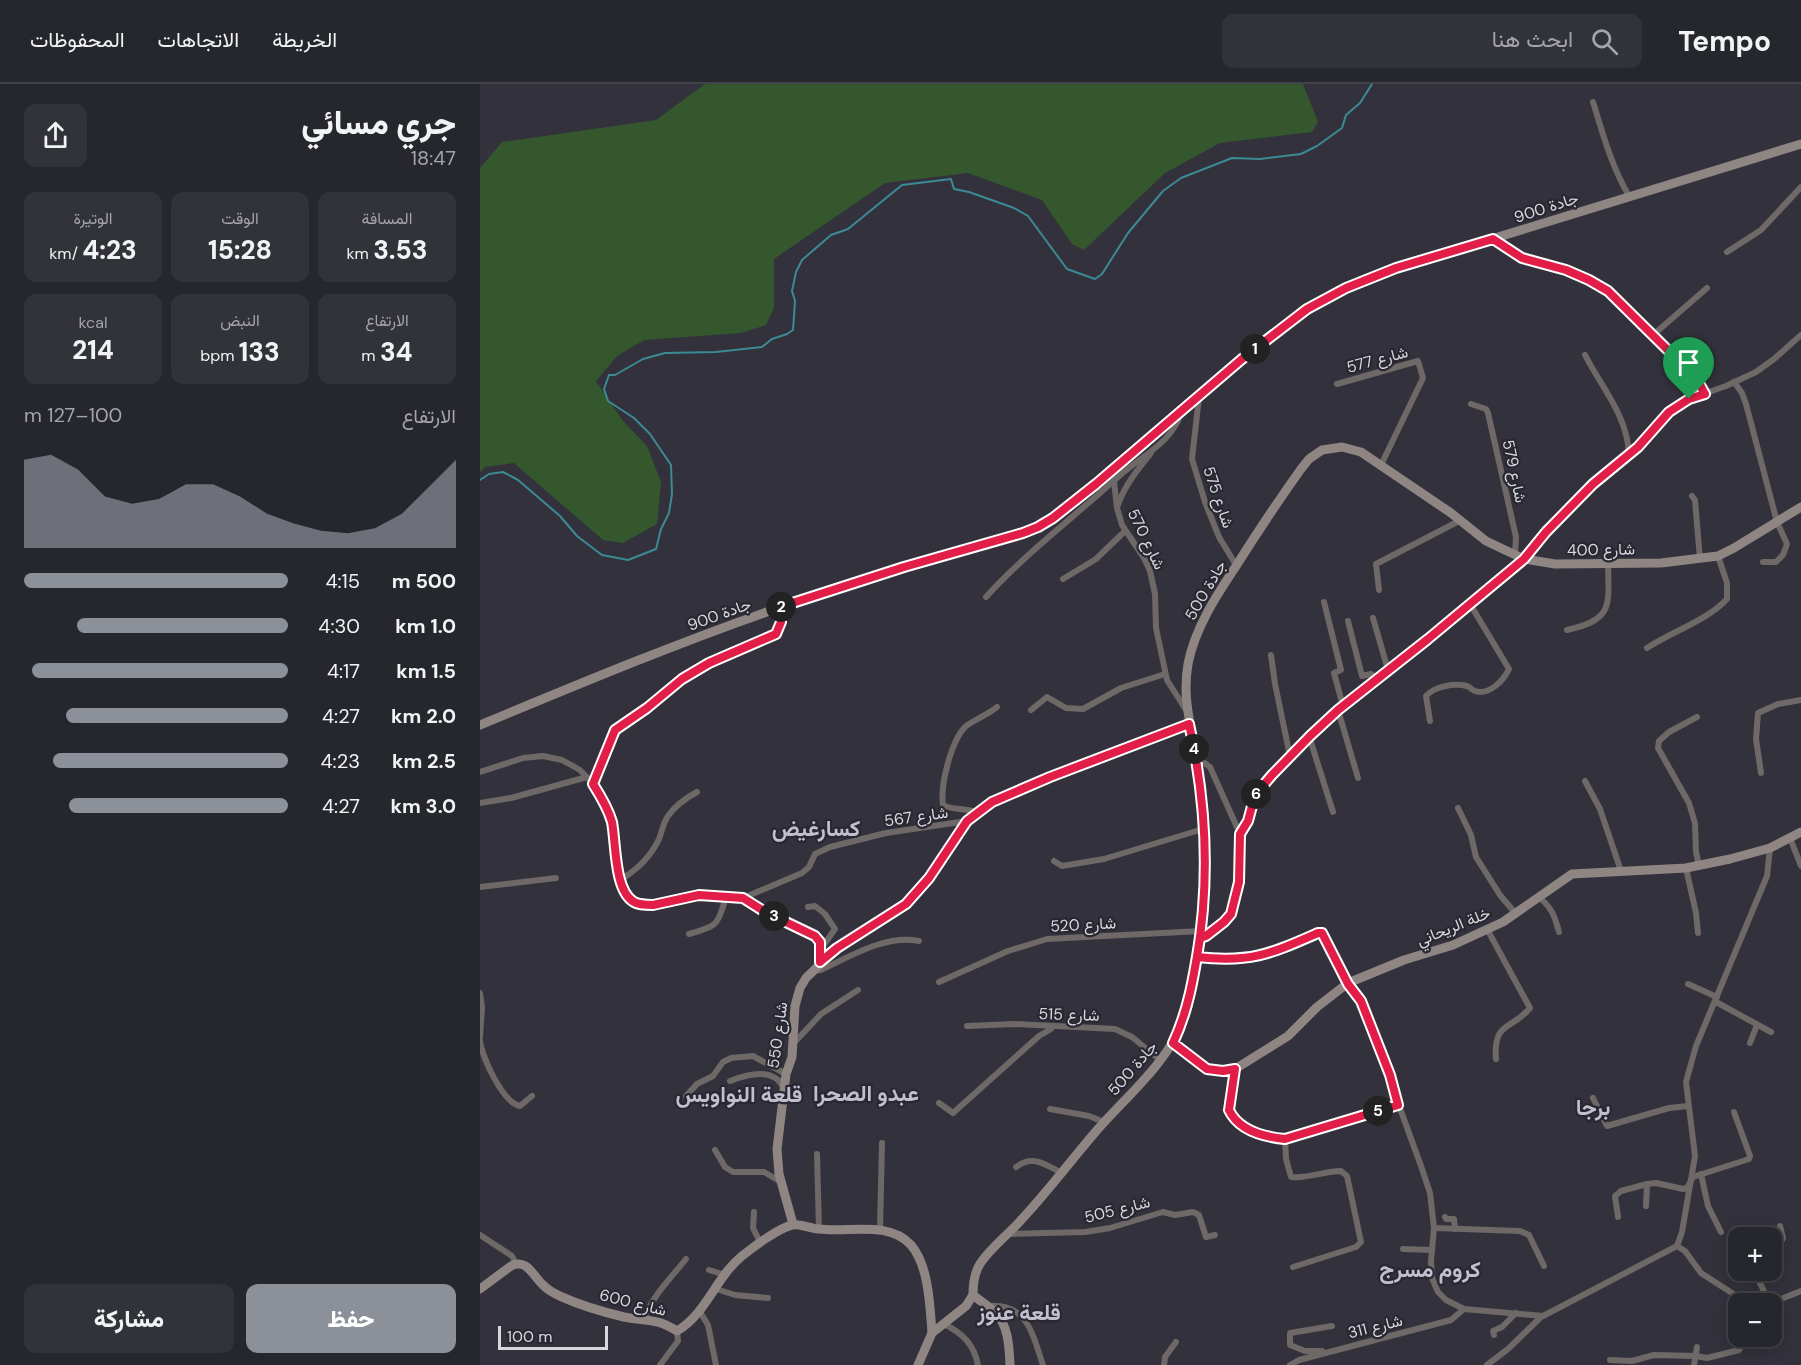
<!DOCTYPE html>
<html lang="ar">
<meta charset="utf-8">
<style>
:root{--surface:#26262d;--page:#323239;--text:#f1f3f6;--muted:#a4a5aa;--line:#424349;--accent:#8c9099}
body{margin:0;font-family:"DM Sans",Vazirmatn,sans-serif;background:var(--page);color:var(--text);direction:rtl;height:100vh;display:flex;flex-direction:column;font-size:22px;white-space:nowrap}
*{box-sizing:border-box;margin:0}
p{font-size:20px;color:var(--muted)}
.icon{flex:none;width:33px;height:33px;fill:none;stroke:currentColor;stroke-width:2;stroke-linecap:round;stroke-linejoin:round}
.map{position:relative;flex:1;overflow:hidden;direction:ltr}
.details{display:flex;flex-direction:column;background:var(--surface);width:480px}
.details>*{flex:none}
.controls{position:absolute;left:1248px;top:1143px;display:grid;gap:12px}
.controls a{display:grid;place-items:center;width:54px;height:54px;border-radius:12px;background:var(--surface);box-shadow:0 3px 15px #0003,0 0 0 2px var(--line);font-size:30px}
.scale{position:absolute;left:18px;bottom:15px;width:110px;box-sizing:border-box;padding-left:6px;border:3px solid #d8d7de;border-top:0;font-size:16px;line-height:21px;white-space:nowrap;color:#d8d7de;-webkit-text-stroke:4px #292832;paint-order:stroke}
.pin{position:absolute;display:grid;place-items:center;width:51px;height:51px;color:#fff;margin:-62px -26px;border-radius:50% 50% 50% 0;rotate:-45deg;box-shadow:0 0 6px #0007}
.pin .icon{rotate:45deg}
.km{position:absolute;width:30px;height:30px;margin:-15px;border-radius:50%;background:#222;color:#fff;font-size:16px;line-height:30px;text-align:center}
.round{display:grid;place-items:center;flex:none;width:63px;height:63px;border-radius:12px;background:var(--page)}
.overview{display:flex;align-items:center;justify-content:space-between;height:102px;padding:0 24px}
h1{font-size:33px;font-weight:800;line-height:45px}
.metrics{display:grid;grid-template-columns:repeat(3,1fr);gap:9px;height:102px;padding:6px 24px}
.metrics div{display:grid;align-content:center;border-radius:12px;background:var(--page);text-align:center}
.metrics b{font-size:26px;font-weight:800}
.metrics small{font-size:16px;font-weight:400}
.metrics p{font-size:16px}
.chart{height:168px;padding:12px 24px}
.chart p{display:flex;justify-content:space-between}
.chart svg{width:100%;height:108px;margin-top:6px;fill:var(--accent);opacity:.7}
.cta{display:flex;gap:12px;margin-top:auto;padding:12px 24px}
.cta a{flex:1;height:69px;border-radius:12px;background:var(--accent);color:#fff;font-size:24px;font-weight:800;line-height:69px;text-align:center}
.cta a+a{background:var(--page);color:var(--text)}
ul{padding:0 24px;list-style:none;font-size:20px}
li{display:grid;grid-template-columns:96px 72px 1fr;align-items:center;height:45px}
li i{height:15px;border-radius:8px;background:var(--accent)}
header{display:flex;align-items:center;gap:36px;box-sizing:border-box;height:84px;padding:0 30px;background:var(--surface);border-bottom:2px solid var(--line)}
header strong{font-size:28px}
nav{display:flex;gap:33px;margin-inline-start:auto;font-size:21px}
.search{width:420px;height:54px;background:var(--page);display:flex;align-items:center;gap:15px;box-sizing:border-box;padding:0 21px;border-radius:12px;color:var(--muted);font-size:22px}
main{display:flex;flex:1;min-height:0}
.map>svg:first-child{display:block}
</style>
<header>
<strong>Tempo</strong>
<div class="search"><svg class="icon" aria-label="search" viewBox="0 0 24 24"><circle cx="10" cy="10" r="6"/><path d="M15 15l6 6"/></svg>ابحث هنا</div>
<nav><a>الخريطة</a><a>الاتجاهات</a><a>المحفوظات</a></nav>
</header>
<main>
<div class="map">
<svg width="1321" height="1281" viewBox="0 0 1321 1281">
<rect width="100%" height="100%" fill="#33323c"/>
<!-- green -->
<polygon fill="#34572e" points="225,0 823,0 838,38 832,48 740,59 685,89 604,166 592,160 562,116 488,89 405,99 294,175 294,224 286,241 261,249 164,256 137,272 116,297 143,337 167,362 181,398 177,440 143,459 123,456 34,379 5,383 0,388 0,84 22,58 176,36"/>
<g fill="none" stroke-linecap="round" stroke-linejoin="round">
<!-- stream -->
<polyline stroke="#3b8a94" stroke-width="2" points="0,396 9,390 23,388 38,396 80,432 97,452 122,471 148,476 176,465 181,445 189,429 192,410 191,381 170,350 154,334 128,317 124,305 129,291 135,291 163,275 185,269 236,268 282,263 292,255 307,250 313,246 315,217 312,207 316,188 322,176 351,151 368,145 422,101 471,95 474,105 489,108 534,124 548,132 587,185 615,195 622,190 648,149 683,107 701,94 752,74 780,75 821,70 837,62 862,44 866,31 880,19 892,0"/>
<!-- street -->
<g stroke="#6e6867" stroke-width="6">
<path d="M1113,18C1123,51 1132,83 1149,112"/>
<polyline points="1013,155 1042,174 1086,186 1109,196 1128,207 1216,294 1225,310"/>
<polyline points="1247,168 1281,146 1321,103"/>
<polyline points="1173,251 1227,204"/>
<path d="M1105,271C1122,304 1147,331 1149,370"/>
<polyline points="1254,298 1262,309 1266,320 1297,438 1307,460 1303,471 1296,478 1283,478"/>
<polyline points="857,300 938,277 943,294 901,381"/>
<polyline points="719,313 712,375 725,418 739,453 756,481"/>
<polyline points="991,320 1006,325 1008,329 1036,453 1035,470"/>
<polyline points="634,397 637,424 642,441 664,474 670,487 675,510 676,544 687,596 706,626"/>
<polyline points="1212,412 1215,416 1220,475"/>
<path d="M638,421C644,402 659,384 671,369"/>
<polyline points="583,495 616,475 645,447"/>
<polyline points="899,506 896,480 981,436"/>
<path d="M506,513C546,469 594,433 638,393C661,372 692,359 701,329"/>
<polyline points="844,518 861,586 854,589 863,622"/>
<polyline points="893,534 908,586"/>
<polyline points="868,537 882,592 891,590 897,595"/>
<path d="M1087,546C1133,536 1129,522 1128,480"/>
<path d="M1167,564C1191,548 1228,536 1247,515V499L1238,472"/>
<polyline points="791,571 795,600 810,672"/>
<polyline points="551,626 567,613 586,624 603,625 641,604 685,590"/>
<polyline points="858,626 878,694"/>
<polyline points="1217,633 1189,648 1179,657 1178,664 1209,719 1215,739 1216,768 1219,782"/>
<path d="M950,637L946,612C955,602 974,599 987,602C990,603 992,606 995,607C1009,612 1024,596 1029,585L990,520"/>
<polyline points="829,652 853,728"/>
<polyline points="716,673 730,683 760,750"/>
<path d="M0,688L43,674L63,672L82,676L100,686L113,700L128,727L132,742L140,796L148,813L154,818L173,821L223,811L263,814L285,828L335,852C343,859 341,869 340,878"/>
<polyline points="1281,689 1276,655 1278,629 1298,620 1321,616"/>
<polyline points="1105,697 1120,725 1141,787"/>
<polyline points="113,700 134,646 167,624 202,595 229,579 296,550 301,538 300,523"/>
<polyline points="0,719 31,714 107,693"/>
<polyline points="978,724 991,751 996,773 1020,811 1036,830"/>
<path d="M497,729C486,723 473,727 463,721C460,701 471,658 485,643C490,638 509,630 517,623"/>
<polyline points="1310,754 1321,782"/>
<polyline points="574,777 582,782 624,775 723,745"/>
<polyline points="1206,784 1216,829 1218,849"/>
<path d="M140,796C157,786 171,772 179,755C182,748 183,739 188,732C195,722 206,714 217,708"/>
<polyline points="0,803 76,794"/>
<polyline points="263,814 322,789 329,783 335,770 350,763 406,749 487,737"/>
<path d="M1060,814C1072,824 1075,833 1079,848"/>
<polyline points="328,823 335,822 345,830 355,845 341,865"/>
<path d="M1007,845L1050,924C1032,946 1013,937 1016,975"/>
<path d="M209,850C241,841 236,841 247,811"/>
<polyline points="720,853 726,852 744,838 751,830 759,798 760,750 768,737 775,711 829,652 1044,475 1083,430 1113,400 1158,363 1189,328 1209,315 1246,302 1276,288 1294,275 1321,251"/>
<path d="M717,873C771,879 790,869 838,849H842L868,899L881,917L941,1082L950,1109L954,1144L951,1177L952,1194L958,1208L966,1216L984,1225L1063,1232L1197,1162L1205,1167L1221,1189L1255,1211L1288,1216L1301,1215L1321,1207"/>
<path d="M333,887L341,886C369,873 406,850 439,857"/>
<polyline points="459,898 528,867 567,855 721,847"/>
<polyline points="1208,900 1237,913"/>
<polyline points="0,909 2,924 0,952"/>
<polyline points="1236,918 1291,948"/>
<polyline points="487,942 534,940 635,945 652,953 680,976"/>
<path d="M0,956C1,972 23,1019 40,1022L52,1012"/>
<polyline points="1270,959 1277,941"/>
<polyline points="313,960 341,930 378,906"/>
<path d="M755,985L749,1026C759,1047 784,1053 805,1055L918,1021"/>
<path d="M250,997C268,990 293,983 304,1004"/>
<polyline points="206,1012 217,1000 233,992 243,978 251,974 273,972 306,990"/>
<polyline points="1113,1014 1127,1042 1189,1024 1208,1022"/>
<polyline points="459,1019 473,1029 559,952 571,945"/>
<polyline points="570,1025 609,1032 624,1038"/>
<path d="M805,1055L806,1075L811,1093C828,1095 844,1087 861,1087L867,1092L881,1158L876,1163L813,1183"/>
<polyline points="235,1066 245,1083 253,1088 284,1088 301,1098"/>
<polyline points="337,1070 339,1146"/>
<path d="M536,1083C554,1070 565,1081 582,1089"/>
<polyline points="1221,1090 1228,1122 1241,1148"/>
<polyline points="1166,1122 1167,1100 1176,1099 1203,1105 1207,1104 1213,1093 1269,1075 1270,1072 1254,1028"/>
<polyline points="274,1128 273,1144 280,1158"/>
<polyline points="965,1133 966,1135 974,1135 975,1145"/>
<polyline points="1138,1133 1135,1112 1141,1107 1167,1100"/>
<polyline points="954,1144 1040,1147 1049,1151 1064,1182"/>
<polyline points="400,1146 402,1059"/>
<polyline points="528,1150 605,1148 630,1144 683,1128 695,1131 713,1128 719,1131 726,1153 735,1151"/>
<polyline points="0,1151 32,1172 36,1180"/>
<polyline points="1197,1162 1202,1148 1215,1072 1206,998 1216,962 1287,792 1290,764"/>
<polyline points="923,1165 952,1166"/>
<polyline points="1292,1166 1301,1158 1303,1154 1300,1142"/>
<polyline points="229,1186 242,1190"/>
<polyline points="1274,1186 1288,1216"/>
<polyline points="236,1205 255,1211 288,1214"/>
<polyline points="1255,1211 1258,1228"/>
<path d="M509,1222C548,1219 553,1252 563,1281"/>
<polyline points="220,1228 228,1241 236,1281"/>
<path d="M164,1235C172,1212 191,1194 206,1175"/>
<path d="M464,1240C482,1249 494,1260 498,1281"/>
<polyline points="1014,1251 1013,1247 1022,1243 1036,1229"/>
<polyline points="842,1267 825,1267 810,1261 810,1249 852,1242"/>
<polyline points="1130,1276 1152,1277 1174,1271 1216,1272 1227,1274 1259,1266 1264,1258 1264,1252"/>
<polyline points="180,1281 198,1257 197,1247"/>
<polyline points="684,1281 685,1273 696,1258"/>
<polyline points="810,1281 819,1276 971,1236 984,1225"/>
<polyline points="1007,1281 1028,1265 1062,1232"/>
<polyline points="1214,1281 1217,1263"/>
</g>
<!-- secondary -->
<g stroke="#8f8583" stroke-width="9">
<path d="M0,641C99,600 197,559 298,524C378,495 461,472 543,449L573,434L616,400L762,275L827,224L866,204L917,184L963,170L1321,60"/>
<polyline points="693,959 727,985 743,987 755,985 808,952 837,923 868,899 924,876 973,861 1023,838 1092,790 1206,784 1250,775 1290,764 1321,748"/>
<polyline points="313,1140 299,1090 297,1065 306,990 312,973 315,922 320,904 326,894 357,864 426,820 449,794 487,737 512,718 570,693 709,640"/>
<path d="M0,1205L31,1182C47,1174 53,1192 63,1201C68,1206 75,1210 82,1213C102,1222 123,1228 144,1233C168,1238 174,1233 197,1247C227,1229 235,1194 262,1172C273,1163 299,1144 312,1141C320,1139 331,1145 339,1145C369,1149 408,1136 431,1161C449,1182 450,1223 452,1249"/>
<path d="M493,1211C493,1201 494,1189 500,1180C509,1165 530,1149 542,1135C569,1106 592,1075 618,1045C648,1011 688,978 704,935C711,917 713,898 716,879C728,811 727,741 716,673C711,639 702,615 708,580C715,543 738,509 758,479C778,447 799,416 821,385L829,375L842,366L862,363L881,368L971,429L1006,457L1044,475L1075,480L1181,479L1238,472L1254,464L1321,423"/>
<path d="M493,1211C500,1217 510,1223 516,1229C529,1243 529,1264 530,1281"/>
<polyline points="438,1281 452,1249 486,1222 493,1211"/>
</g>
</g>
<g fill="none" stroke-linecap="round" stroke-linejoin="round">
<!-- route casing -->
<g stroke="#fff" stroke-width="12">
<path id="route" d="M1209,315L1225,310L1216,294L1128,207L1109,196L1086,186L1042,174L1013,155L916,184L866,204L827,225L762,275L616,400L573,434L558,443L543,449L424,483L300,523L301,538L296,550L229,579L202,595L167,624L135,646L113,700C120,711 128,724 132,738C136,758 134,807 154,818C159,821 167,821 173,821L219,811L263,814L285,828L335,852L340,858V878L357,864L426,820L449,794L487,737L512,718L570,693L709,640C726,716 730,796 717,873C771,879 790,870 838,849H842L868,900L881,917L910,991L918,1021L805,1055C784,1053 759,1047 749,1026L755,985L743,987L727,985L693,959C709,925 714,891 720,854L726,852L744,838L751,830L759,798L760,750L768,737L775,711L792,691L830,652L858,626L948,555L1044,475L1066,448L1113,400L1158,363L1189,328L1209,315"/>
</g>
<!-- route -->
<use href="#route" stroke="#e11d48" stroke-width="8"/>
</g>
<g text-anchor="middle" stroke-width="4.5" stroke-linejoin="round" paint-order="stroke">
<!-- street labels -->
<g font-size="16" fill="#d8d7de" stroke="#292832">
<text transform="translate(1066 123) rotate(-18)" y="6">جادة 900</text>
<text transform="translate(897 275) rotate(-15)" y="6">شارع 577</text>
<text transform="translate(1035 387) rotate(78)" y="6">شارع 579</text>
<text transform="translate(739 413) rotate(71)" y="6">شارع 575</text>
<text transform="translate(667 455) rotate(64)" y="6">شارع 570</text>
<text transform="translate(1121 465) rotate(-1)" y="6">شارع 400</text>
<text transform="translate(725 506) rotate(-60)" y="6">جادة 500</text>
<text transform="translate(239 530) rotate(-20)" y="6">جادة 900</text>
<text transform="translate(436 732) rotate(-8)" y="6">شارع 567</text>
<text transform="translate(603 840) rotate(-3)" y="6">شارع 520</text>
<text transform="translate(973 842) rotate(-22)" y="6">خلة الريحاني</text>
<text transform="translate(589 930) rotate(2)" y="6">شارع 515</text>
<text transform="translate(297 951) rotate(-82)" y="6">شارع 550</text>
<text transform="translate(652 984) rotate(-49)" y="6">جادة 500</text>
<text transform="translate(637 1125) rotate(-14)" y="6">شارع 505</text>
<text transform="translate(153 1218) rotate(14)" y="6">شارع 600</text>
<text transform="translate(895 1242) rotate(-14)" y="6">شارع 311</text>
</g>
<!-- district labels -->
<g font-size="22" font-weight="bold" fill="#c1bfcd" stroke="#292832">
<text x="336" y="752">كسارغيض</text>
<text x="386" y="1017">عبدو الصحرا</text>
<text x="259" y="1018">قلعة النواويس</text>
<text x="1113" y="1031">برجا</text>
<text x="950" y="1193">كروم مسرج</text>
<text x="539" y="1236">قلعة عنوز</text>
</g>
</g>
</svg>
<div class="controls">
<a>+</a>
<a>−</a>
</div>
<div class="scale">100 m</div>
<div class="pin" style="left:1209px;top:315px;background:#1e9e55"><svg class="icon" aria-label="arrive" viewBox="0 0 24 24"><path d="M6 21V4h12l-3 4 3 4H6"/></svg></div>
<b class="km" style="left:775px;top:265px">1</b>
<b class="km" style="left:301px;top:523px">2</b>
<b class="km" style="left:294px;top:832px">3</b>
<b class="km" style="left:714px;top:665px">4</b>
<b class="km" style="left:898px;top:1027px">5</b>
<b class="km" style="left:776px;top:710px">6</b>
</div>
<section class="details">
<div class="overview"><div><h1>جري مسائي</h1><p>18:47</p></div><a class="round"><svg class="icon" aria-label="share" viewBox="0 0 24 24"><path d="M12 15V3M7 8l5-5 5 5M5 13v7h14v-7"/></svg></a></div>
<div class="metrics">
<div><p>المسافة</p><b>3.53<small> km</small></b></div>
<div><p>الوقت</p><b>15:28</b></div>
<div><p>الوتيرة</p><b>4:23<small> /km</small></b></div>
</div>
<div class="metrics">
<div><p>الارتفاع</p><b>34<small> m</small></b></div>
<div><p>النبض</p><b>133<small> bpm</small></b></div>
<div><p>kcal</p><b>214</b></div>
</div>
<div class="chart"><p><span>الارتفاع</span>100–127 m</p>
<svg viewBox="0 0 160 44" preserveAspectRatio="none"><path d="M0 44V8L10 6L20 12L30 23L40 26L50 24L60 18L70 18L80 23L90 30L100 34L110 37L120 38L130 36L140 30L150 19L160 8V44z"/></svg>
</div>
<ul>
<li><b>500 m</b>4:15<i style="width:100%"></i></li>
<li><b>1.0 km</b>4:30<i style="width:80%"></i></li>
<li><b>1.5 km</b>4:17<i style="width:97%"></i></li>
<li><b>2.0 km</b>4:27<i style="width:84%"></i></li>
<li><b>2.5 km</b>4:23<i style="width:89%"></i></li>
<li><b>3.0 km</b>4:27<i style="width:83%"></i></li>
</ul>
<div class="cta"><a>حفظ</a><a>مشاركة</a></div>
</section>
</main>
